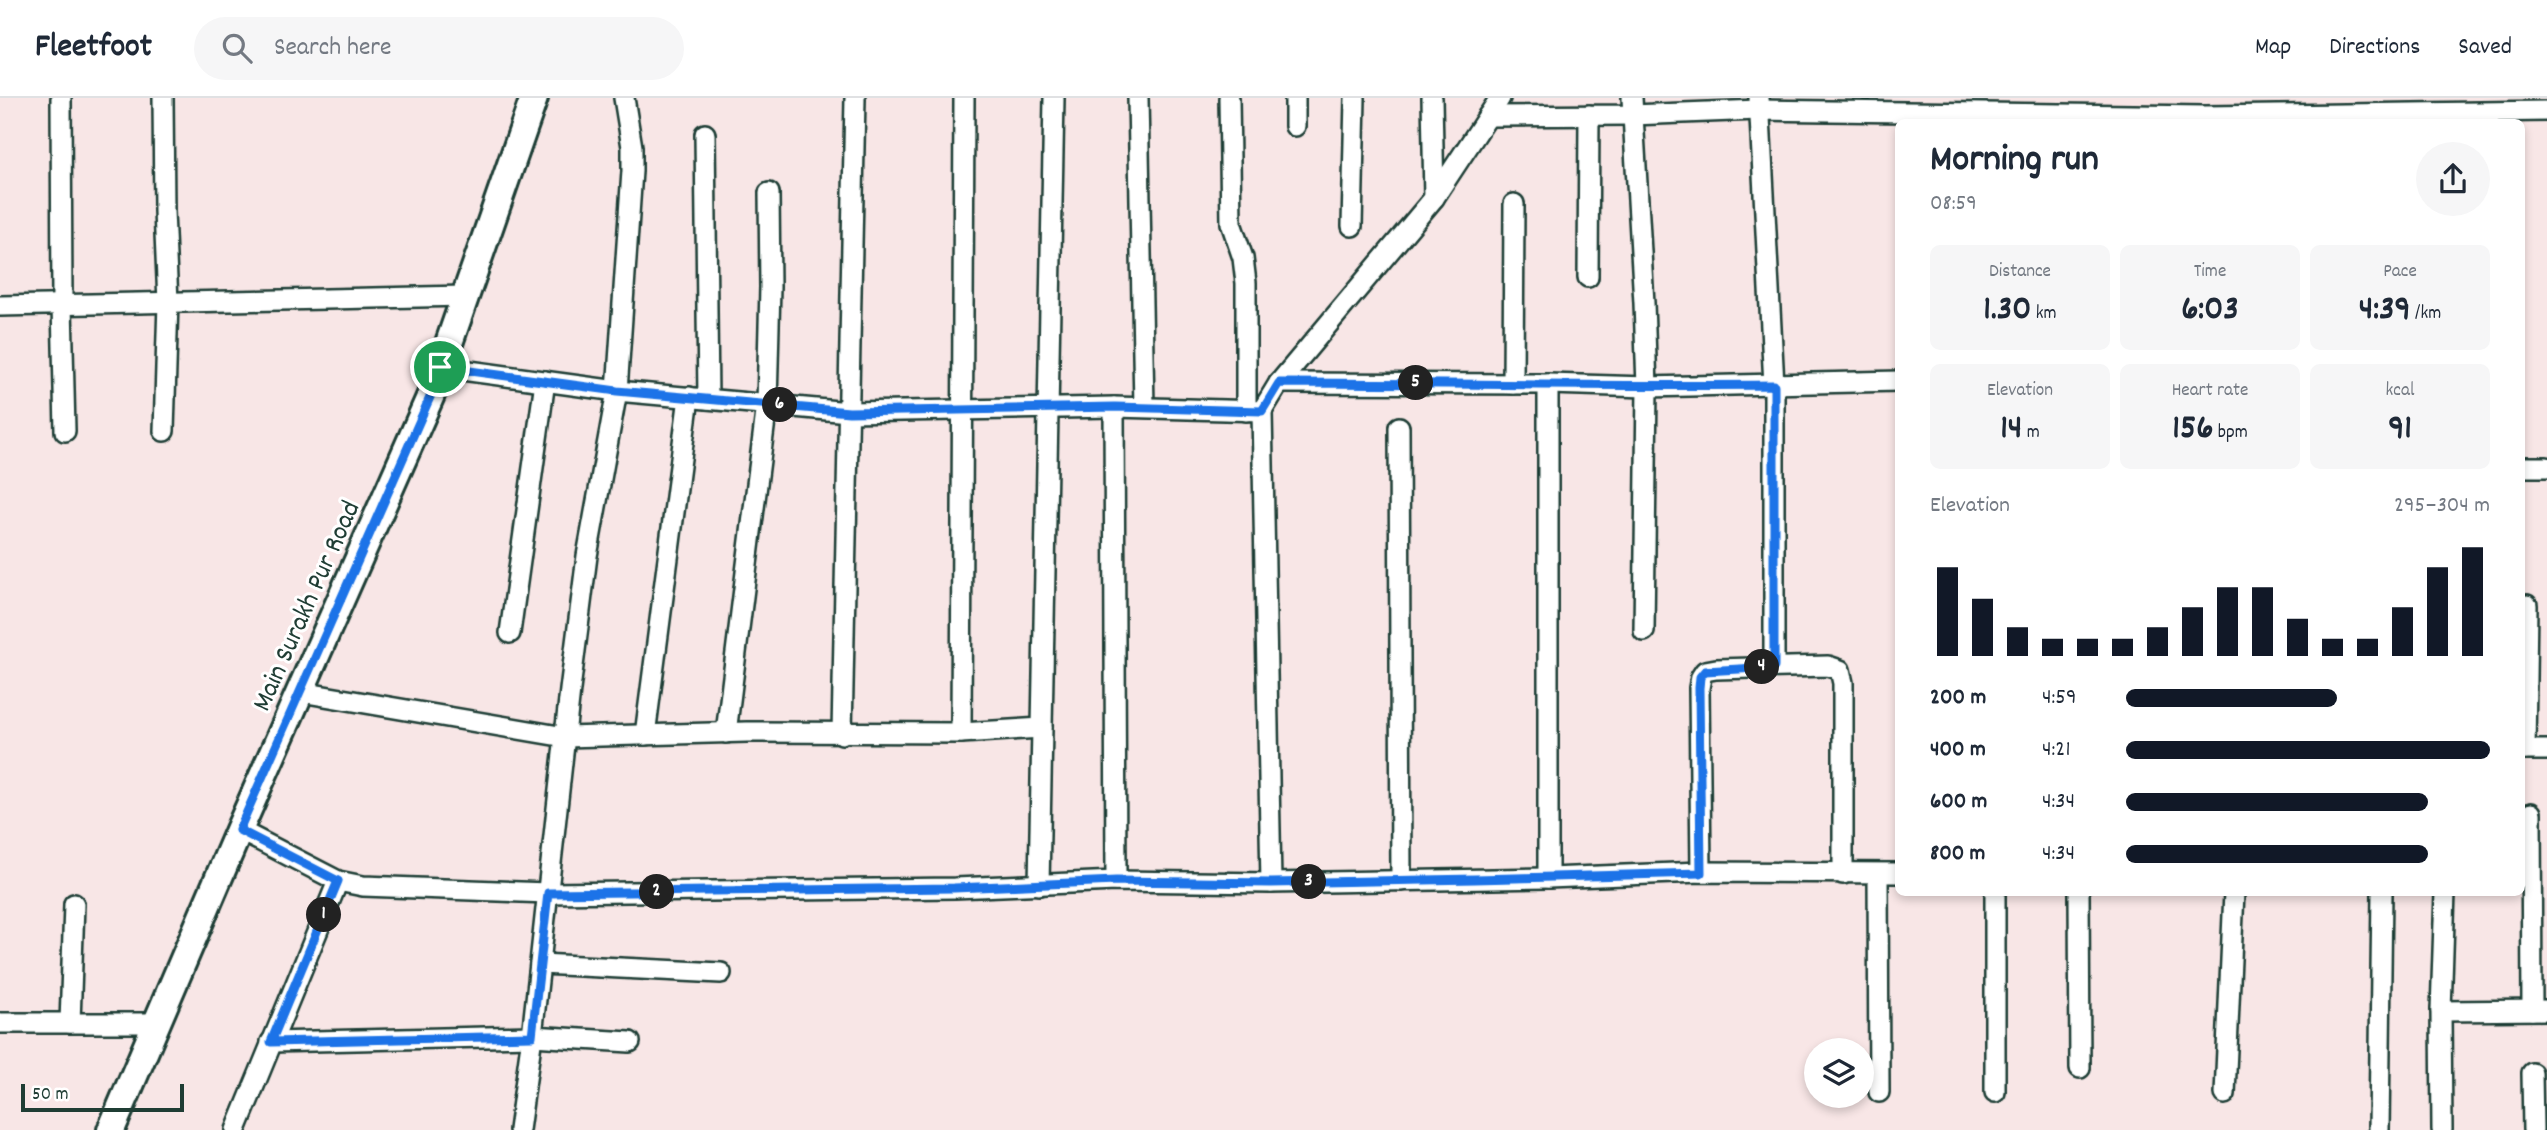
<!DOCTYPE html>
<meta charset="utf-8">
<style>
:root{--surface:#fff;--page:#f6f6f7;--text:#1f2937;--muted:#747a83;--line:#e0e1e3;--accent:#111827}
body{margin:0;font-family:Dekko,sans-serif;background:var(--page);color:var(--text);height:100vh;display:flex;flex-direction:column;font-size:26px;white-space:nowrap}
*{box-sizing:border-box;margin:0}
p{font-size:23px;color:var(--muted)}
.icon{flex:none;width:38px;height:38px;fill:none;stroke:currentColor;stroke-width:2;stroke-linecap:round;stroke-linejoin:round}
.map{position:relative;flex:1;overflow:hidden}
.drawer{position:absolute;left:1895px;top:21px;width:630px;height:777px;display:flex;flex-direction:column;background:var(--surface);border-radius:10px;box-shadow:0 4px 10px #0003}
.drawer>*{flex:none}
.buttons{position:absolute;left:1804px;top:940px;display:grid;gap:14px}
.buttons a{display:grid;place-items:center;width:70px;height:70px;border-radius:50%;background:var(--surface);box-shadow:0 4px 10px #0003;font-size:35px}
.scale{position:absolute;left:21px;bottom:18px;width:163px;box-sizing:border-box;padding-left:7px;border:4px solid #1f3d34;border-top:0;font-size:19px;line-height:24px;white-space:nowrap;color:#1f3d34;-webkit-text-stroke:5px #fff;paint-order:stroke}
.pin{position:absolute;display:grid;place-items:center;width:60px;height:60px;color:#fff;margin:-30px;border:4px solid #fff;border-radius:50%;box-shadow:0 2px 7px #0007}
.km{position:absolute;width:35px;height:35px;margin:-18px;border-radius:50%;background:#222;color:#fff;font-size:19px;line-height:35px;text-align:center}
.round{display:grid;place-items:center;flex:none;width:74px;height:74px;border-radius:37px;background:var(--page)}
.summary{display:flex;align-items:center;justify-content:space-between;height:119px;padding:0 35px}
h1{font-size:38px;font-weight:700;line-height:52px}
.metrics{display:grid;grid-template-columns:repeat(3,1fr);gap:10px;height:119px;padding:7px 35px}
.metrics div{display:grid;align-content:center;border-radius:10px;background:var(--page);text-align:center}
.metrics b{font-size:35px;font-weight:700}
.metrics small{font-size:19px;font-weight:400}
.metrics p{font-size:19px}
.chart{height:196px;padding:14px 35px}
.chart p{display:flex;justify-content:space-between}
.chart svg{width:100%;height:126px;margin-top:7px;stroke:var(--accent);stroke-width:6}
ul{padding:0 35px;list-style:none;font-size:23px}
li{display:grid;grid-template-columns:112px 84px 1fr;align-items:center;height:52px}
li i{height:18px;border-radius:9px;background:var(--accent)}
header{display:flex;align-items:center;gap:42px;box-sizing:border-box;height:98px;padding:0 35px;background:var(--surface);border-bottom:2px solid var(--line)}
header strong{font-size:33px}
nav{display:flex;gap:38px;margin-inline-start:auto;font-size:24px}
.search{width:490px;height:63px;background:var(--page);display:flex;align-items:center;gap:18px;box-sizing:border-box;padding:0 24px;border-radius:38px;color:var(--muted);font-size:26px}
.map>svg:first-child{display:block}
</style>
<header>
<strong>Fleetfoot</strong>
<div class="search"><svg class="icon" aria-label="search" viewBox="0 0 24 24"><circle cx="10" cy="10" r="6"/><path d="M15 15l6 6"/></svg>Search here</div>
<nav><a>Map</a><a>Directions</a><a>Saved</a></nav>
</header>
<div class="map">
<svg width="2547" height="1032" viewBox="0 0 2547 1032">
<rect width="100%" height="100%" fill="#f8e6e6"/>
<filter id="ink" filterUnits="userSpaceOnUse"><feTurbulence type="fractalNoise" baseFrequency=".0143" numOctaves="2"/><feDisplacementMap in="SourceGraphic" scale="14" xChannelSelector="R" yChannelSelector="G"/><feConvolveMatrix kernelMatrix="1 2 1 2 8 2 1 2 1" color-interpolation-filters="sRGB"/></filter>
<g filter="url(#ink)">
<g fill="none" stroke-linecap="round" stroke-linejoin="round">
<!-- street casing -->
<g stroke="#1f3d34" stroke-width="24">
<g id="street">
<polyline points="61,0 62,207 65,333"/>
<polyline points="163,0 164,113 168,204 164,333"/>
<polyline points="1138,0 1144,309"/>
<polyline points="1229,0 1231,125 1243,160 1246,185 1246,313"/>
<polyline points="1295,0 1295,28"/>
<polyline points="1432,0 1434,100"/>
<polyline points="1632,0 1644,205 1647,289 1644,533"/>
<polyline points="1759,0 1774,287 1774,569"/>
<polyline points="1488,18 1632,17 1759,12 2205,18 2547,13"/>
<polyline points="705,36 708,301"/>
<polyline points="1352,128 1355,0"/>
<polyline points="1588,179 1589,17"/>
<polyline points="0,208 465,198"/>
<polyline points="440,269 617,293 849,314 1114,309 1262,313"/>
<polyline points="1279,285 1548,286 1647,289 1899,283"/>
<polyline points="1513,286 1514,106"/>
<polyline points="1548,286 1548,780"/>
<polyline points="1114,309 1116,783"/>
<polyline points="1399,329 1401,783"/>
<polyline points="2522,369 2547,369"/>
<polyline points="510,535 545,283"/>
<polyline points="301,594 565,639 747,634 961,635 1042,630"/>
<polyline points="726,635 767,306 770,189 769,95"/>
<polyline points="961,635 964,0"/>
<polyline points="842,636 855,0"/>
<polyline points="645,637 689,299"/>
<polyline points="2522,652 2547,652"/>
<polyline points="2525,652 2527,507"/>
<polyline points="2531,715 2532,912"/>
<polyline points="239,732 338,783 363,788 548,795 955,790 1116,783 1271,785 1548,780 1701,774 1899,775"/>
<polyline points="1701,774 1699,590 1701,579 1705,573 1716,571 1828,568 1840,572 1843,585 1843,776"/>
<polyline points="1878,776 1879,994"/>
<polyline points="1271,785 1262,313 1279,285 1434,100 1500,0"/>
<polyline points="1039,787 1054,0"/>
<polyline points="1995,794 1995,994"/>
<polyline points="2079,794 2080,970"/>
<polyline points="540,866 721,875"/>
<polyline points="2441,913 2547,912"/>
<polyline points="0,925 157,925"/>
<polyline points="70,925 74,806"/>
<polyline points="271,944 532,938 630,944"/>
<polyline points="2532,975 2533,1032"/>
<polyline points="2225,996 2234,794"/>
<polyline points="236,1032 338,783"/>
<polyline points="519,1032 532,938 570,592 587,458 617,293 632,73 632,49 624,0"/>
<polyline points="2379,1032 2382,794"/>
<polyline points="2442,1032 2441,913 2445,794"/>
</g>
</g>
<!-- secondary casing -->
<g stroke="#1f3d34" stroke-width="32">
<polyline id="secondary" points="111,1032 239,732 431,297 534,0"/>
</g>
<!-- street -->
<use href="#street" stroke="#fff" stroke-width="19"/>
<!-- secondary -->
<use href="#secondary" stroke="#fff" stroke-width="26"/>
</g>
</g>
<g fill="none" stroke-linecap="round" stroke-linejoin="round" filter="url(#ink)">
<!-- route casing -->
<g stroke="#fff" stroke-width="14">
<path id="route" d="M440,269L617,293L849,314L1115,309L1262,313L1279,285C1444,285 1609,289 1774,287V569L1705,573L1700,579L1699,590L1701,775L1475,781L1271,785L1116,783L954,790L548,795L532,938L271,944L338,783L239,732L431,297Z"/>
</g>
<!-- route -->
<use href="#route" stroke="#1a73e8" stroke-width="9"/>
</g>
<g text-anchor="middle" stroke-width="6" stroke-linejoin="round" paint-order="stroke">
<!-- street labels -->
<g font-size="28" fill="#1f3d34" stroke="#fff">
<text transform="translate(304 507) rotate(-66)" y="10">Main Surakh Pur Road</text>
</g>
</g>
</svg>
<div class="buttons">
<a><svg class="icon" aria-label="layers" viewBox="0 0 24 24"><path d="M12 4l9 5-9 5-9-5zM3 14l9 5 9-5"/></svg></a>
</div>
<div class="scale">50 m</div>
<div class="pin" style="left:440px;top:269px;background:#1e9e55"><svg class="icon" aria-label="arrive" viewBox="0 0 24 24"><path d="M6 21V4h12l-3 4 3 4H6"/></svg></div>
<b class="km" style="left:324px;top:817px">1</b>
<b class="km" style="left:657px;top:794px">2</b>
<b class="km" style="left:1309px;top:784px">3</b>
<b class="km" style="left:1762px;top:569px">4</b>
<b class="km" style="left:1416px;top:285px">5</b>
<b class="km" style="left:780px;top:307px">6</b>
<section class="drawer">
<div class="summary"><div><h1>Morning run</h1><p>08:59</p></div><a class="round"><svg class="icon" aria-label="share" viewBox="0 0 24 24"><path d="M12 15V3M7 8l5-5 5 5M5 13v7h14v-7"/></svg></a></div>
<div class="metrics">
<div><p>Distance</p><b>1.30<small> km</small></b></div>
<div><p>Time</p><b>6:03</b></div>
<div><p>Pace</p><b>4:39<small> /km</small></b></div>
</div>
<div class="metrics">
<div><p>Elevation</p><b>14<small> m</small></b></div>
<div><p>Heart rate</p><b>156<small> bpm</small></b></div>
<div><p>kcal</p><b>91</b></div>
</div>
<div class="chart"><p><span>Elevation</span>295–304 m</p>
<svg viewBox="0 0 160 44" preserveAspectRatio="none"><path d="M5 44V13M15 44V24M25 44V34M35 44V38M45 44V38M55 44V38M65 44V34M75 44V27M85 44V20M95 44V20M105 44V31M115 44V38M125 44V38M135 44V27M145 44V13M155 44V6"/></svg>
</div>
<ul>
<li><b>200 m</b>4:59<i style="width:58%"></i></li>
<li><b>400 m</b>4:21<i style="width:100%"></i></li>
<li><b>600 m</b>4:34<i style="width:83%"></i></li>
<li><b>800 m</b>4:34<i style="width:83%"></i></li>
</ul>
</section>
</div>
